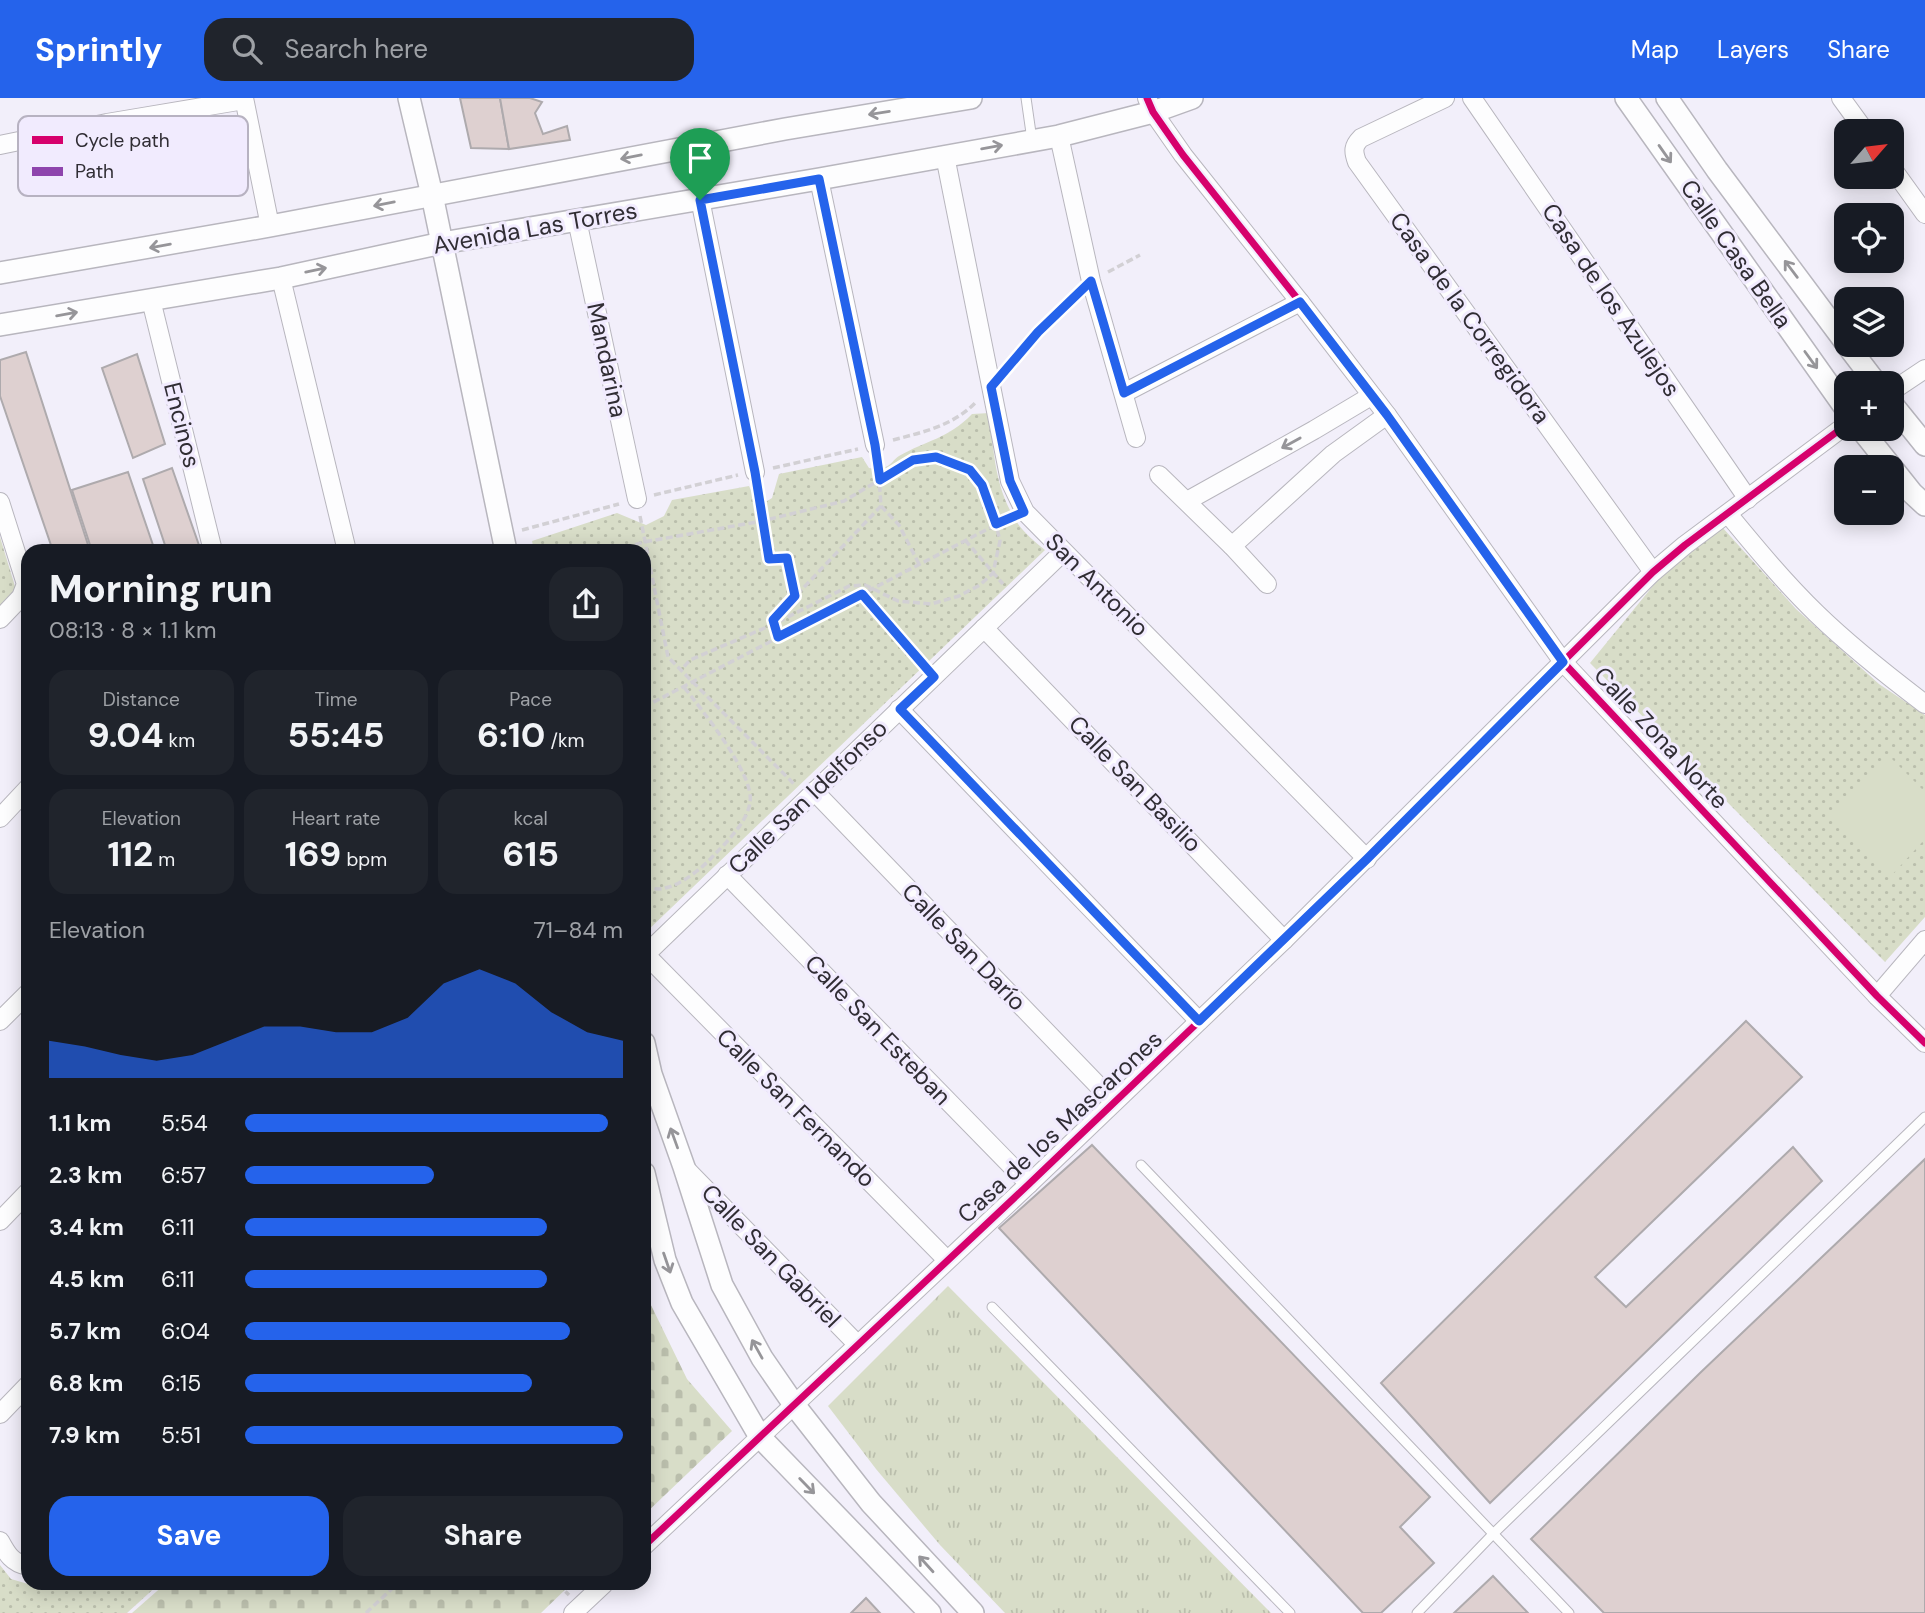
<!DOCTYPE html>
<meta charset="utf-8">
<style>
:root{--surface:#171b24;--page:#20242c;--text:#f1f3f6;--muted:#9ea1a6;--accent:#2563eb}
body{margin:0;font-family:"DM Sans",sans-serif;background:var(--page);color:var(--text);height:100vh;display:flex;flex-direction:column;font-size:26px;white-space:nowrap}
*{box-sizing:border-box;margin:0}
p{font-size:23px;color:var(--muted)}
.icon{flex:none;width:38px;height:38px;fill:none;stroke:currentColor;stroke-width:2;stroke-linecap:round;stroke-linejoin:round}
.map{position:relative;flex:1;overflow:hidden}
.panel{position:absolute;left:21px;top:446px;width:630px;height:1046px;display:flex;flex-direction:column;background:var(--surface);border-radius:21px;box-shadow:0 4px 18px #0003}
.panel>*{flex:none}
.needle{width:46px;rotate:62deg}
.tools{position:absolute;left:1834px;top:21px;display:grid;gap:14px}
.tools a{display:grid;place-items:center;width:70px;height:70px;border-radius:14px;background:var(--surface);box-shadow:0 4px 18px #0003;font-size:35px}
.pin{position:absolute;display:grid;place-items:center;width:60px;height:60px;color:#fff;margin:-72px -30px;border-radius:50% 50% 50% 0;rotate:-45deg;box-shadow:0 0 7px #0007}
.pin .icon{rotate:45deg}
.round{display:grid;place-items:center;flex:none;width:74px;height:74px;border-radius:21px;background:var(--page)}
.summary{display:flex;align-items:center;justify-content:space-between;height:119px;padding:0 28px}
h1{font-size:38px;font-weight:700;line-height:52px}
.figures{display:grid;grid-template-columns:repeat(3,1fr);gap:10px;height:119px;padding:7px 28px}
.figures div{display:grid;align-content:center;border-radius:18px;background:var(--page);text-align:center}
.figures b{font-size:35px;font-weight:700}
.figures small{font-size:19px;font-weight:400}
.figures p{font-size:19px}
.chart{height:196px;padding:14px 28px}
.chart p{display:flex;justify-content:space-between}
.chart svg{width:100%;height:126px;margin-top:7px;fill:var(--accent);opacity:.7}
.primary-button{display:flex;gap:14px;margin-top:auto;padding:14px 28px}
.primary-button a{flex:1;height:80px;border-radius:21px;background:var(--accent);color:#fff;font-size:28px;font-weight:700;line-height:80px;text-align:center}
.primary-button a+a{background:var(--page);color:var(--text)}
ul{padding:0 28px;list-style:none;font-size:23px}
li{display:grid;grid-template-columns:112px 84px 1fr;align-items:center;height:52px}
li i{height:18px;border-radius:9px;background:var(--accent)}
header{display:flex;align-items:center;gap:42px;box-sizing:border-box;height:98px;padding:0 35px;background:var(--accent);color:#fff}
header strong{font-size:33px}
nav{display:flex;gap:38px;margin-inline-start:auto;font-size:24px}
.search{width:490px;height:63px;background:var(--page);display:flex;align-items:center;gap:18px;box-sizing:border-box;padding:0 24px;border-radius:21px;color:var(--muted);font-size:26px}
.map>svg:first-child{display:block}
</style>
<header>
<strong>Sprintly</strong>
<div class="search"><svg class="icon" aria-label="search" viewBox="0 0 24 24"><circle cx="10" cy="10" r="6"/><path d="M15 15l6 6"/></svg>Search here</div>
<nav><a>Map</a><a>Layers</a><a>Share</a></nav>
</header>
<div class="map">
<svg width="1925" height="1515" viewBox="0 0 1925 1515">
<defs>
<pattern id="grass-tufts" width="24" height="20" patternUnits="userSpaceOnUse" patternTransform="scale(1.75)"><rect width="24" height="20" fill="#d8ddc8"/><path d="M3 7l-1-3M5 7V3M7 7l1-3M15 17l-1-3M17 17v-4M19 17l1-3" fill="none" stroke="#babeac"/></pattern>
<pattern id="cemetery-stones" width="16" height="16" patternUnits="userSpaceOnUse" patternTransform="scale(1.75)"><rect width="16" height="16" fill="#d8ddc8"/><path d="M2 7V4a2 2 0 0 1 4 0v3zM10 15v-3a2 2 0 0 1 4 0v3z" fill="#babeac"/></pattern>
<pattern id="park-dots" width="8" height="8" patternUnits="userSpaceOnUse" patternTransform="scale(1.75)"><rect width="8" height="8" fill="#d8ddc8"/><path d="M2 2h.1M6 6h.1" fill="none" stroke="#babeac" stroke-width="1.8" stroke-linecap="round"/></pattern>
</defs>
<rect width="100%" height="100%" fill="#f2effa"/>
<!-- grass -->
<polygon fill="url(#grass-tufts)" points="948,1188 1271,1515 1005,1515 940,1447 876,1371 828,1308"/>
<!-- cemetery -->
<g fill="url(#cemetery-stones)">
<polygon points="644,1179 650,1205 687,1281 732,1333 644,1417"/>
<polygon points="165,1486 571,1486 541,1515 132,1515"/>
</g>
<!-- park -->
<g fill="url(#park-dots)">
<path d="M990,315C993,351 995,389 1015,421C1022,433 1034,443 1045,452L644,836V453H534L532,443L617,415L646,427L664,418L672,402L749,388L754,399L764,405L772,400L779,376L862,359L869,370C874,371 881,372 886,369C891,367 894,361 899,358C927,342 948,341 972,316Z"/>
<polygon points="1722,429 1796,511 1879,586 1925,617 1925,819 1885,864 1590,565 1661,478"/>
<polygon points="0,439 17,495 0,513"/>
<polygon points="0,1467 11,1481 28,1486 159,1486 127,1515 0,1515"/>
</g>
<!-- pitch -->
<polygon fill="#d8ddc8" points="1887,656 1925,694 1925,741 1890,779 1831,716"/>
<!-- building -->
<g fill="#ded0d0" stroke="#aeaaad" stroke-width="2">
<polygon points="460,0 500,0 509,51 471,50"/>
<polygon points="500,0 530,0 542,4 535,15 543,36 567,28 570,42 509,51"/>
<polygon points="26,254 90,453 53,453 0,298 0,262"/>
<polygon points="137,256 165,346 133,360 102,270"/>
<polygon points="172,370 201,453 167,453 143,381"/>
<polygon points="128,374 155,453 92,453 72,392"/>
<polygon points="1746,923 1802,979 1595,1179 1626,1209 1793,1049 1822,1083 1490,1405 1381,1285"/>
<polygon points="1092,1047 1430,1399 1400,1429 1434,1465 1381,1515 1363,1515 999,1130"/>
<polygon points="1925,1061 1925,1515 1604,1515 1531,1441 1700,1275"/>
<polygon points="1493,1478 1528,1515 1454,1515"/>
<polygon points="866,1500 880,1515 851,1515"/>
</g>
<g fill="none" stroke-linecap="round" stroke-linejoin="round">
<!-- service casing -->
<g stroke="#b8b6be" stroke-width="11">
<g id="service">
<polyline points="1026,0 1032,42"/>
<polyline points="1141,1067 1569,1515"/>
<polyline points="992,1209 1290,1515"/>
<polyline points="1417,1515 1494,1435 1925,1019"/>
</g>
</g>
<!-- minor casing -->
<g stroke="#b8b6be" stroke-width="20">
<g id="minor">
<polyline points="244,0 270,128"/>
<polyline points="1147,0 1153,14 1183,57 1300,204 1387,317 1563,564 1877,898 1925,945"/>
<path d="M1445,0L1361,40C1353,48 1353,53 1357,64L1653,474"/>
<polyline points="1472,0 1748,401"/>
<polyline points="1841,0 1865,33"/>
<polyline points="1059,38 1091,183 1136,340"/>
<polyline points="0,47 107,25 244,2"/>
<polyline points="945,58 1010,383 1025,414 1367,761"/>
<polyline points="1892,70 1925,116"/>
<polyline points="819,81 875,347"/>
<polyline points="700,101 755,374"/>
<polyline points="577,122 637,401"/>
<polyline points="281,180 347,453"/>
<polyline points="151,202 213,453"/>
<polyline points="1892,293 1925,271"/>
<polyline points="1124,295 1300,204"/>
<polyline points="1159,377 1232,448 1267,486"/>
<polyline points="1187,403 1314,332 1371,298"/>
<polyline points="0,404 26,486 21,499 0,521"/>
<path d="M1728,416C1756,450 1785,485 1817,516C1851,549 1888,578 1925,606"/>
<polyline points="1232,448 1333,356 1387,317"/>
<polyline points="984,530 1284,842"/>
<polyline points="899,611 1199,923"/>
<polyline points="814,693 1114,1004"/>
<polyline points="0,720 28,690"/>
<polyline points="727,777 1029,1086"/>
<polyline points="646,857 947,1162"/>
<polyline points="644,858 1063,454"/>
<polyline points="1877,898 1925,842"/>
<polyline points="0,923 28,895"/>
<polyline points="684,1069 858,1247"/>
<polyline points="0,1123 28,1094"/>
<polyline points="0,1316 28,1287"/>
<path d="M0,1443C7,1456 12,1465 28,1468"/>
<polyline points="644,1448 1029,1086 1284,842 1653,474 1685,447 1846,327"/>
<polyline points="573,1515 604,1486"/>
</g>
</g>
<!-- tertiary casing -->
<g stroke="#b8b6be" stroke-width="24">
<g id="tertiary">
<polyline points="409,0 432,97 506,453"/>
<polyline points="1626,0 1846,311"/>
<polyline points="1667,0 1717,72 1846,245"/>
<polyline points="0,175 270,128 785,31 971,0"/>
<polyline points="0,227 281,180 442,145 819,81 1059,38 1153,14 1192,0"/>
<polyline points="1847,247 1876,285"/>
<polyline points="1892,306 1925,347"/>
<polyline points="1861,331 1912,395 1925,407"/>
<polyline points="644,945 651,976 684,1069 722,1187 762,1260 795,1308 871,1405 973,1515"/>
<polyline points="644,1075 665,1162 682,1205 760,1339 930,1515"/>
</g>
</g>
<!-- path -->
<g stroke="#d2d0d4" stroke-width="3.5" stroke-dasharray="7 3.5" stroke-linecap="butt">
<polyline points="1108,174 1140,157"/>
<polyline points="1005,272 1038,234 1077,197"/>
<path d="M893,342C923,334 953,328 976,304"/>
<polyline points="773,370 858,351"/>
<polyline points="758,392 769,461 787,460 795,498"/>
<polyline points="654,397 738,377"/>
<polyline points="881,408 899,427 919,466"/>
<polyline points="640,418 668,559 795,687"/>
<polyline points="522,432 619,406"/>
<polyline points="965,442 1003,486"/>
<polyline points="615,453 644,444 762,423 844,403 913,362 936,359 970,372 982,387 996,426 1000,443 993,475 980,487 959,498 931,506 898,503 865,487 849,488 774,526 690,562 681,572"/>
<polyline points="862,496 923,566"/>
<polyline points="778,539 773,522 881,408 878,365"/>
<polyline points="644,609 1009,420"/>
<path d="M644,790C651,790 659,792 665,790C681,787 704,769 714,757C727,744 748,723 750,704C755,677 701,611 684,589"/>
<polyline points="558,1486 569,1497"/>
<polyline points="366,1515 397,1486"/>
</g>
<!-- service -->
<use href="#service" stroke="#fdfdfe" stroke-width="9"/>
<!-- minor -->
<use href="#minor" stroke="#fdfdfe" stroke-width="18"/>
<!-- tertiary -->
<use href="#tertiary" stroke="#fdfdfe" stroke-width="21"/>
<!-- quiet -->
<polyline stroke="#8e44ad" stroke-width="5" stroke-dasharray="10 5" stroke-linecap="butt" points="25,491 28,502"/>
<!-- cycleway casing -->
<g stroke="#f1ebfe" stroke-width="11">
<g id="cycleway">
<polyline points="1147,0 1153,14 1183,57 1300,204 1387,317 1563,564 1877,898 1925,945"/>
<polyline points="644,1448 1029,1086 1284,842 1653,474 1685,447 1846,327"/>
</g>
</g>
<!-- cycleway -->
<use href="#cycleway" stroke="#d6006c" stroke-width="7"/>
</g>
<!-- one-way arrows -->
<defs><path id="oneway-shaft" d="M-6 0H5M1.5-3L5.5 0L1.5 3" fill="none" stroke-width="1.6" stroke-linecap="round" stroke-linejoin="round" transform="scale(1.75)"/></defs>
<g stroke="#969599">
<use href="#oneway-shaft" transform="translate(879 15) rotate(171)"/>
<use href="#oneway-shaft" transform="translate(992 49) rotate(-10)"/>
<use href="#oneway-shaft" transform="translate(1665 56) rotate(55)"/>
<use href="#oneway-shaft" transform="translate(631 59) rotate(169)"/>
<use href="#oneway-shaft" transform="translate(384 106) rotate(169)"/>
<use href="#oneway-shaft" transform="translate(160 148) rotate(170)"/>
<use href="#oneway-shaft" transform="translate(1791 171) rotate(-127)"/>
<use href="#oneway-shaft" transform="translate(316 172) rotate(-12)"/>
<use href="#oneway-shaft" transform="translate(67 216) rotate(-10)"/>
<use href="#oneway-shaft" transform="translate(1811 262) rotate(54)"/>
<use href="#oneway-shaft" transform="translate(1291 345) rotate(151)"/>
<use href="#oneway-shaft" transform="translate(674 1040) rotate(-110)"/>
<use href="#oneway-shaft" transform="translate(667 1165) rotate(71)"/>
<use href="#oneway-shaft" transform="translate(757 1251) rotate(-119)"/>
<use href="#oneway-shaft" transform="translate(807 1388) rotate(46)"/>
<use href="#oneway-shaft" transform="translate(926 1466) rotate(-132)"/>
</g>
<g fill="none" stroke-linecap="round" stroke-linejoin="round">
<!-- route casing -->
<g stroke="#fff" stroke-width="14">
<polygon id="route" points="819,81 875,347 880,382 913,362 936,359 970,372 982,387 996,426 1024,414 1010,383 991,289 1038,234 1091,183 1124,295 1300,204 1387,317 1563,564 1367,761 1199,923 900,611 934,579 862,496 778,539 773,522 795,498 787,460 769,461 755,374 700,102"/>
</g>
<!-- route -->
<use href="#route" stroke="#2563eb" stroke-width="9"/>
</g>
<g text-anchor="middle" stroke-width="6" stroke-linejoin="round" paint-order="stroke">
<!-- street labels -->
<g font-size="24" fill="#302d34" stroke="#f1ebfe">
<text transform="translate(535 130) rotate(-10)" y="8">Avenida Las Torres</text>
<text transform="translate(1736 156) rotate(55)" y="8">Calle Casa Bella</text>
<text transform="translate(1611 202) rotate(56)" y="8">Casa de los Azulejos</text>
<text transform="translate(1470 220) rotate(54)" y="8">Casa de la Corregidora</text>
<text transform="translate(607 262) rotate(78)" y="8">Mandarina</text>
<text transform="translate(182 327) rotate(76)" y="8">Encinos</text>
<text transform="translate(1097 487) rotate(45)" y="8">San Antonio</text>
<text transform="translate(1661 640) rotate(47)" y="8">Calle Zona Norte</text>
<text transform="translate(1135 686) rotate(46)" y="8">Calle San Basilio</text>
<text transform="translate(808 699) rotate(-44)" y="8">Calle San Idelfonso</text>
<text transform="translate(964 849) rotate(46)" y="8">Calle San Darío</text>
<text transform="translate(878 932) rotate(46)" y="8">Calle San Esteban</text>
<text transform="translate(796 1010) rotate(45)" y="8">Calle San Fernando</text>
<text transform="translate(1060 1029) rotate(-43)" y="8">Casa de los Mascarones</text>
<text transform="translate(771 1158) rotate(46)" y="8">Calle San Gabriel</text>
</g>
</g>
<!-- legend -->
<rect x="18" y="18" width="230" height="80" rx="10" fill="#f1ebfe" stroke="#b7b2c1" stroke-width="2"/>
<rect x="32" y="38" width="31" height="8" fill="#d6006c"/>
<rect x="32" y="69" width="31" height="9" fill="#8e44ad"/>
<g font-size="19" fill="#302d34">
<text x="75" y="49">Cycle path</text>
<text x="75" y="80">Path</text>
</g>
</svg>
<div class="tools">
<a><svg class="needle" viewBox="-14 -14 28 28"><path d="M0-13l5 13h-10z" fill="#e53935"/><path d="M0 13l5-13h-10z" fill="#9ea1a6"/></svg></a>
<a><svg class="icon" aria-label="locate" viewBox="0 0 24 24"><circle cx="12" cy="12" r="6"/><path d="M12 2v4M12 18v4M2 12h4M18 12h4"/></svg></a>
<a><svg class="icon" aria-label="layers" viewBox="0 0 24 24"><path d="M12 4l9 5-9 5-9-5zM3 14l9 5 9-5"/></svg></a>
<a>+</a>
<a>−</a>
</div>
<div class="pin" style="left:700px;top:102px;background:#1e9e55"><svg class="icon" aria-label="arrive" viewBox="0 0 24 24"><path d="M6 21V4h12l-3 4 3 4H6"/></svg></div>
<section class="panel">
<div class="summary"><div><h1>Morning run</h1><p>08:13 · 8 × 1.1 km</p></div><a class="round"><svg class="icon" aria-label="share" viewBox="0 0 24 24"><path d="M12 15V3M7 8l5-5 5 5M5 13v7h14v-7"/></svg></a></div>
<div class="figures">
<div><p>Distance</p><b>9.04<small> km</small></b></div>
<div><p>Time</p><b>55:45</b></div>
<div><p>Pace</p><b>6:10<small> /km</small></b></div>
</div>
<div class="figures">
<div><p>Elevation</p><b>112<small> m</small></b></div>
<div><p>Heart rate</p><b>169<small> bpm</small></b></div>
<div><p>kcal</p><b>615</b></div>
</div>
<div class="chart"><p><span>Elevation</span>71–84 m</p>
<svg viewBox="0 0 160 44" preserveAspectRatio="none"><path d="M0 44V31L10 33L20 36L30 38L40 36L50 31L60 26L70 26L80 28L90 28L100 23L110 11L120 6L130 11L140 21L150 28L160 31V44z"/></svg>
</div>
<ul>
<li><b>1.1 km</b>5:54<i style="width:96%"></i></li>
<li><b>2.3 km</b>6:57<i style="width:50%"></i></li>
<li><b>3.4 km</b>6:11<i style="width:80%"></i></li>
<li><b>4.5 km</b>6:11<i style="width:80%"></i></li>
<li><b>5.7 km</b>6:04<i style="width:86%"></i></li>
<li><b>6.8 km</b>6:15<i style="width:76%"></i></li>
<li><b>7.9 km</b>5:51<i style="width:100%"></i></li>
</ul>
<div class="primary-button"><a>Save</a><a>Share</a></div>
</section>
</div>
